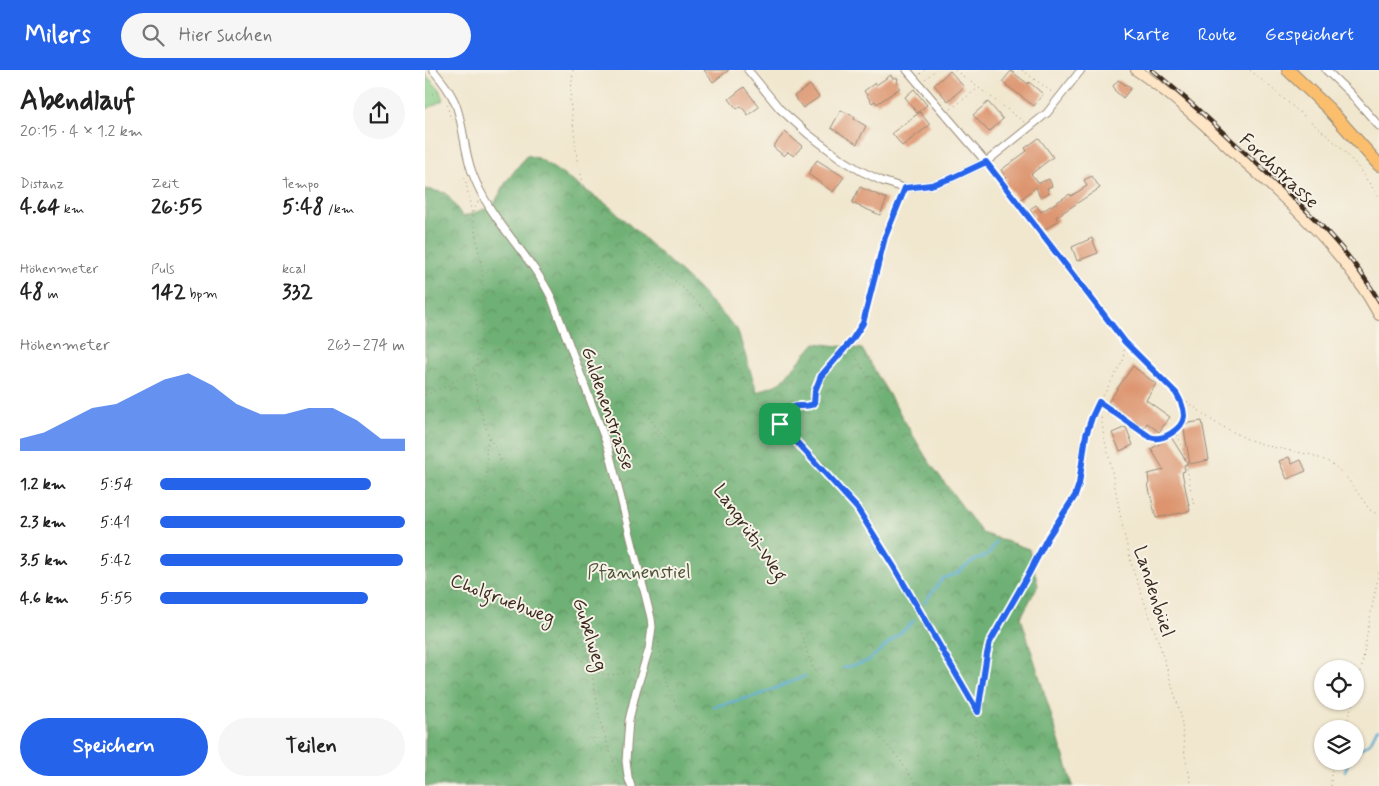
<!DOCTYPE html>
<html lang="de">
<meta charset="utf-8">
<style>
:root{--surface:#fff;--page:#f6f6f6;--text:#222;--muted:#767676;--accent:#2563eb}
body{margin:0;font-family:Mynerve,sans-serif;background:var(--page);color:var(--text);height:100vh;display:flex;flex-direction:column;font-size:19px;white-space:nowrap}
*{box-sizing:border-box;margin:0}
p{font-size:16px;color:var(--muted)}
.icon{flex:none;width:28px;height:28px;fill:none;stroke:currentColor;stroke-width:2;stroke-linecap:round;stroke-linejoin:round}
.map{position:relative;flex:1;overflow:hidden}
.side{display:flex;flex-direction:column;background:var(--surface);width:425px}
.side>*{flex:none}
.fabs{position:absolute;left:889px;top:590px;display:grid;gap:10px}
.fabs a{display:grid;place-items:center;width:50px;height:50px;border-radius:50%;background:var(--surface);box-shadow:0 1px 4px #0004;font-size:25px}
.pin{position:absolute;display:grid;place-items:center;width:42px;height:42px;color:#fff;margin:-21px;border-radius:10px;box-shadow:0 2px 8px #0006}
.round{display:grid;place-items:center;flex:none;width:52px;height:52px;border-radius:26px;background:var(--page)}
.headline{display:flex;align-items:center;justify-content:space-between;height:85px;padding:0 20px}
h1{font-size:28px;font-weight:700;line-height:38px}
.metrics{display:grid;grid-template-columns:repeat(3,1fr);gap:8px;height:85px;padding:5px 20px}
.metrics div{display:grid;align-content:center}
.metrics b{font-size:21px;font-weight:700}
.metrics small{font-size:14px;font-weight:400}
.metrics p{font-size:14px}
.chart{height:140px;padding:10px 20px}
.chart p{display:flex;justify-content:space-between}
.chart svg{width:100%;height:90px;margin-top:5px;fill:var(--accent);opacity:.7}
.primary-button{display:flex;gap:10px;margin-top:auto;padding:10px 20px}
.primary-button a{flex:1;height:58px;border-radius:30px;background:var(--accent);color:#fff;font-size:20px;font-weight:700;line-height:58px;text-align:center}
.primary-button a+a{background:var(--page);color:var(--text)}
ul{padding:0 20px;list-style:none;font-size:16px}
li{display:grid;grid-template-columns:80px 60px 1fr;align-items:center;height:38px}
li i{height:12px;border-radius:6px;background:var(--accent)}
header{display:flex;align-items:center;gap:30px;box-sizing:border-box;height:70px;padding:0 25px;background:var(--accent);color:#fff}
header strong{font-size:24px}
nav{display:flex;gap:28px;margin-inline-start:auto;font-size:18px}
.search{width:350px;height:45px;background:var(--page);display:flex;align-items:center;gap:12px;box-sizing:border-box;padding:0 18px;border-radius:28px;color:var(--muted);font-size:19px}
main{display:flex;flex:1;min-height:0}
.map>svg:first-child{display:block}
</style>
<header>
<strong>Milers</strong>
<div class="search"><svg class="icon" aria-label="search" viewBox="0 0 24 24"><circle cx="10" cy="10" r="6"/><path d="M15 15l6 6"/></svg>Hier suchen</div>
<nav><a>Karte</a><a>Route</a><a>Gespeichert</a></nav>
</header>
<main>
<section class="side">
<div class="headline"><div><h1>Abendlauf</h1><p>20:15 · 4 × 1.2 km</p></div><a class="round"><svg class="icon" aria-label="share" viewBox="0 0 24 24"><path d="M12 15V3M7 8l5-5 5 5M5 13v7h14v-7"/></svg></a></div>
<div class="metrics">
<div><p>Distanz</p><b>4.64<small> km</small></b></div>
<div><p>Zeit</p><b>26:55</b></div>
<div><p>Tempo</p><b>5:48<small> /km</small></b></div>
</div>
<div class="metrics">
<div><p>Höhenmeter</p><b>48<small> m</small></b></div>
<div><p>Puls</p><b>142<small> bpm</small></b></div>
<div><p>kcal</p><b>332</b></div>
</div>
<div class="chart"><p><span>Höhenmeter</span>263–274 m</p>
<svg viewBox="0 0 160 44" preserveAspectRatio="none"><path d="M0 44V38L10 35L20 29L30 23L40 21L50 15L60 9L70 6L80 12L90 21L100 26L110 26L120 23L130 23L140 29L150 38L160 38V44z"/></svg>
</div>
<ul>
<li><b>1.2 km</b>5:54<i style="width:86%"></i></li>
<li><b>2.3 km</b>5:41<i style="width:100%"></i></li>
<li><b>3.5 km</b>5:42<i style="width:99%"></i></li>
<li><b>4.6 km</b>5:55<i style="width:85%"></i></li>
</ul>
<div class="primary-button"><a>Speichern</a><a>Teilen</a></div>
</section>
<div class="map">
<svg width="954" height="716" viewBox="0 0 954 716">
<defs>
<pattern id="forest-crowns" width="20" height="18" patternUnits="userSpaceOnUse" patternTransform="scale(1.25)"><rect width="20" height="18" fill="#6eb074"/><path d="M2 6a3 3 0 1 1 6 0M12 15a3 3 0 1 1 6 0" fill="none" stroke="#5c8f5f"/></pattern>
</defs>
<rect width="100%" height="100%" fill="#f7f3e8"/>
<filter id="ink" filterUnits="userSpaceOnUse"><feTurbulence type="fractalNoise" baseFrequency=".02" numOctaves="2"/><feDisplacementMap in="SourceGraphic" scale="10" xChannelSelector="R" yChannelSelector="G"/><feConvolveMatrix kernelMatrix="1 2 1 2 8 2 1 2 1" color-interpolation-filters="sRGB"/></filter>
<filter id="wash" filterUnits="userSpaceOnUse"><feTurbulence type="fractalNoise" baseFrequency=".0096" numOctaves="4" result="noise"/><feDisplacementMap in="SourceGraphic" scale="20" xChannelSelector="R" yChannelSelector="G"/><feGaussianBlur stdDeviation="1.12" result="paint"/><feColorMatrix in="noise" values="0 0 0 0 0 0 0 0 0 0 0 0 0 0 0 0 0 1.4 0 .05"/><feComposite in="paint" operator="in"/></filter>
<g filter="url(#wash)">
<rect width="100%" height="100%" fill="#f1e7cf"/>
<!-- green -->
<polygon fill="#88cd87" stroke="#627c52" points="0,4 14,19 18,30 0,40"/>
<!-- forest -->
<polygon fill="url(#forest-crowns)" stroke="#546d49" points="102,85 115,89 184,136 263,209 312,259 332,322 355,313 390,273 437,279 502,389 557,463 604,479 613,515 596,547 648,716 0,716 0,119 21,123 38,147 68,136 81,112"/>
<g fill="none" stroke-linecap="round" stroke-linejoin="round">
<!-- stream -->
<g stroke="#51a8ce" stroke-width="2.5">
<polyline points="500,532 518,508 531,504 548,491 564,484 571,472"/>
<polyline points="418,598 443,591 489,551"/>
<polyline points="287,637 334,625 380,606"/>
<polyline points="930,682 945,673 951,661 954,659"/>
<polyline points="920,701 924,691"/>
</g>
</g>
<g id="blocks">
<!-- building -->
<g fill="#dd956f">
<polygon points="279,0 304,0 288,12"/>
<polygon points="525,1 539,17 523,31 509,15"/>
<polygon points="586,1 603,14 604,12 618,24 609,36 577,12"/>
<polygon points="466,5 467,8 473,8 472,14 475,18 452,34 450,31 447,33 439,21 450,13 451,15"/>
<polygon points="693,10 706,18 698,28 689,20 690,19 688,16"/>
<polygon points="385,15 394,27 378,38 369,26"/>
<polygon points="319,17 334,37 323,45 316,36 312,39 304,29"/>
<polygon points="489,19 502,35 492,43 480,27"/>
<polygon points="563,32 578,49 564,62 548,45"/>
<polygon points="416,40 430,47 429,49 441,56 432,74 406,58"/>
<polygon points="495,42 505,55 477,76 467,63"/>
<polygon points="360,62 377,76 369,86 363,82 359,86 348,77"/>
<polygon points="614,68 628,87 606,104 614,113 624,109 627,116 622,118 624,123 615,127 611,117 594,131 579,112 582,110 576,100 602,81 600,78"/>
<polygon points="392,90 419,107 408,122 383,104"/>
<polygon points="667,106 675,118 631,147 633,151 617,161 607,148 610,147 605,139 611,135 616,142 645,124 646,126 662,116 659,110"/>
<polygon points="435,117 462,129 455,145 427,133"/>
<polygon points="667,168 673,183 652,191 647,177"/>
<polygon points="708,296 731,314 721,330 745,347 734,362 722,353 718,359 683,332"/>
<polygon points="777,351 784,390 765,394 758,354"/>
<polygon points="701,357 708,375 695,381 687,363"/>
<polygon points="746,367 763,394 759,395 760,401 757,402 765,441 731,448 723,414 724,414 723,404 739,400 726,379"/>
<polygon points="864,387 867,394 876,390 881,401 862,409 854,391"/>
</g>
</g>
</g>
<g filter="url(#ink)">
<use href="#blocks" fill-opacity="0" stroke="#968876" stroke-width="1"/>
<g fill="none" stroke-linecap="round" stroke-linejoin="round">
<!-- street casing -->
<g stroke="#968876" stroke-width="9">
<g id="street">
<path d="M8,0C17,11 26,22 31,35C39,57 39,81 47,102C65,152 105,183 127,229L183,377L226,548L227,557L224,579L211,621L204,650L201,691L203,707L206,716"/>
<polyline points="323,0 355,39 383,64 415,88 436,101 457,111 479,118 506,115 527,108 561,92 622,43 656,0"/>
<polyline points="482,0 561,92"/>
<polyline points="901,0 925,23 954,56"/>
</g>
</g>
<!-- secondary casing -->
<g stroke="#968876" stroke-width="12">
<path id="secondary" d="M711,0C748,25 781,56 813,86C866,134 920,181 954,245"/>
</g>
<!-- highway casing -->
<g stroke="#968876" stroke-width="14">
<polyline id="highway" points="863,0 903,38 954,95"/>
</g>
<!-- path -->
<g stroke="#968876" stroke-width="1" stroke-dasharray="1 4" stroke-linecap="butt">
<polyline points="148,0 145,31 150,69 152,90 162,126 289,248 306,279 320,310 342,340 432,438 469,497 512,571 553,642 592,716"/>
<polyline points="530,0 599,52"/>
<polyline points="597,0 628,23"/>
<polyline points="825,0 912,74 930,93 954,127"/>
<polyline points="495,4 500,0"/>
<polyline points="500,9 511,0"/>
<polyline points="7,24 14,21"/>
<polyline points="22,35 26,50"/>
<polyline points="526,39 553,18"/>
<polyline points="566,99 700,272 751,323 789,352 822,369 847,377 887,385 906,393 914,400 922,408 945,440 954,445"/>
<polyline points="40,107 58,205 57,268 49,303 53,332 64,367 81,400 91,414 119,436 125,446 128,458 131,481 135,506 145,537 160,576 166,599 176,655 194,708"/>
<polyline points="48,142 53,132"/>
<polyline points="142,246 306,450 332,486 367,545 375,561 387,596 394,606 421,630 455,667 474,689 492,716"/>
<polyline points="427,271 427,281 467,344 497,397 522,434"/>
<polyline points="0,325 22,316 33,309 80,275 90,273 117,272 122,270 131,262"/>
<polyline points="674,333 679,367 685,391 699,464 708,500 733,570 756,645 760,686 767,716"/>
<path d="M675,333L725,367C736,372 757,360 759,347C760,339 756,331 752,325"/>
<path d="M355,353C359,346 363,337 372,335C378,334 383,337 389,335L390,321L396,306L427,270L438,253L460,167L476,125"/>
<polyline points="751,360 759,382 769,437"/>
<polyline points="0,497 20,493 37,482 55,455 60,433 62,398 61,380 64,367"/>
<path d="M0,512L121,554C129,559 137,565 143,572C149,579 154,587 160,594C174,608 192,606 209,600"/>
<polyline points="233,572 244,619 253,639 271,655 321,686 349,716"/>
<polyline points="930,626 935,608 944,553 954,502"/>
<polyline points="920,659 928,631"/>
<polyline points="555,716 550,672 550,659 562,584 565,572 602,507 623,467 650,426 654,413 659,374 663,356 674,333 698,291 700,273"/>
<polyline points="906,716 906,703 910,691"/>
</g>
<!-- street -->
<use href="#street" stroke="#fff" stroke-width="7"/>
<!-- secondary -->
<use href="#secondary" stroke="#fde5c5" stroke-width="10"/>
<!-- highway -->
<use href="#highway" stroke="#fabe6d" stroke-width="12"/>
<!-- rail casing -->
<g stroke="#3b2a1e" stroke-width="4.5">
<path id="rail" d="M727,0C762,28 794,59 827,89C874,133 922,175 954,231"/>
</g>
<!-- rail -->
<use href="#rail" stroke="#f7f3e8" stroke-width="2.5" stroke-dasharray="8" stroke-linecap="butt"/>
</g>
</g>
<g fill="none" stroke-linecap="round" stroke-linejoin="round" filter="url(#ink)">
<!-- route casing -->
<g stroke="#fff" stroke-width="10">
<path id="route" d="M561,92L700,272L751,323C755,330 759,337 759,346C758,359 737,372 725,367L674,332L667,347L661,365L654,414L650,426L623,467L602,507L565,572L562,584L553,642L469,497L432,438L355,354C360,345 364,335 376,336C381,336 384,336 389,334L390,321L396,306L427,270L438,253L460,167L480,118L506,115L527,108Z"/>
</g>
<!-- route -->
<use href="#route" stroke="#2563eb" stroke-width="6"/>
</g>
<g text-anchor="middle" stroke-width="4" stroke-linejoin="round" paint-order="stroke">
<!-- street labels -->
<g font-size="19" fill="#3b2a1e" stroke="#f7f3e8">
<text transform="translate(855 100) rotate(43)" y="7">Forchstrasse</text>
<text transform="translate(184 338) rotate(71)" y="7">Guldenenstrasse</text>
<text transform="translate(326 462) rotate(55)" y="7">Langrüti-Weg</text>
<text transform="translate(730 521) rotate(72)" y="7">Landenbüel</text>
<text transform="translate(78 528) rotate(21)" y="7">Cholgruebweg</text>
<text transform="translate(166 564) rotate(72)" y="7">Gubelweg</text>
</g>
<!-- park labels -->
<g font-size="19" fill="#4e5338" stroke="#f7f3e8">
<text x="214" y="508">Pfannenstiel</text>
</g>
</g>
</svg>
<div class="fabs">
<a><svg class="icon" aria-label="locate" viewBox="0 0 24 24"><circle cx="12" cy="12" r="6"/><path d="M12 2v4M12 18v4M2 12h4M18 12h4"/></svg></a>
<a><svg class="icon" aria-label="layers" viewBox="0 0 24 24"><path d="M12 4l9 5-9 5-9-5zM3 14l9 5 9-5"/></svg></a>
</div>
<div class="pin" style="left:355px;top:354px;background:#1e9e55"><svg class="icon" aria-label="arrive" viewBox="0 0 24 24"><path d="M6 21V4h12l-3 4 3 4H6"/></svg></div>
</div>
</main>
